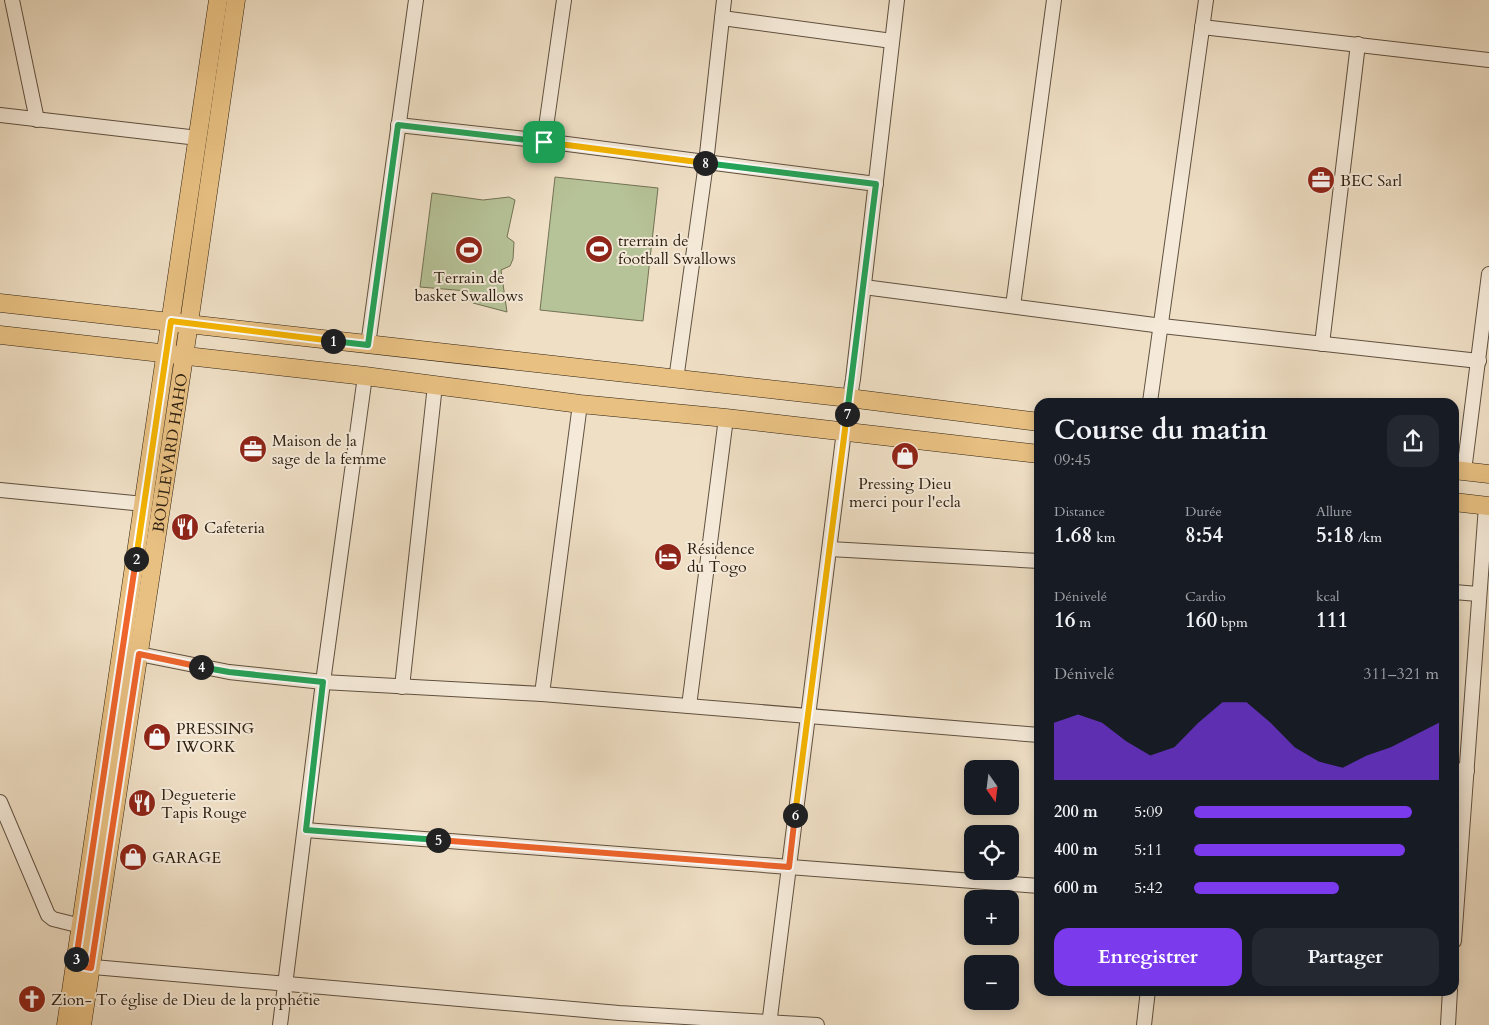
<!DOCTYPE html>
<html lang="fr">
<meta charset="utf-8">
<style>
:root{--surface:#171b24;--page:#242831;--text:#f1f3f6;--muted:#9ea1a6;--accent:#7c3aed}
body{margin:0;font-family:Cardo,serif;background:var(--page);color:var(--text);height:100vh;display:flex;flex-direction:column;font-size:19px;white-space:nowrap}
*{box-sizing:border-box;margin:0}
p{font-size:16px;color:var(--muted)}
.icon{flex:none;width:28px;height:28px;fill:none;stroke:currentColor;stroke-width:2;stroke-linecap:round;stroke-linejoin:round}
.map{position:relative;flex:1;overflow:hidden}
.side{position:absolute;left:1034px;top:398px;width:425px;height:598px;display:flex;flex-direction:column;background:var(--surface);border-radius:15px;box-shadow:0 2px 12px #0003}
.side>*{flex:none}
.needle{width:32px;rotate:166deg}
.controls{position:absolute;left:964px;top:760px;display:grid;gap:10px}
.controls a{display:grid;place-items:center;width:55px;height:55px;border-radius:10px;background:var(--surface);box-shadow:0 2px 12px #0003;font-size:25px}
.pin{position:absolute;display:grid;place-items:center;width:42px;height:42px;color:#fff;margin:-21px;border-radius:10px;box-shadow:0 2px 8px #0006}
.km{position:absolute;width:25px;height:25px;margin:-12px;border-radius:50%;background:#222;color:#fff;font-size:14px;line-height:25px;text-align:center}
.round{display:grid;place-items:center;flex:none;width:52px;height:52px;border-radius:15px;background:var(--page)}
.overview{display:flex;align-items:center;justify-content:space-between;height:85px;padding:0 20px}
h1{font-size:28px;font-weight:700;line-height:38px}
.stats{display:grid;grid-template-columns:repeat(3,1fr);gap:8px;height:85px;padding:5px 20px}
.stats div{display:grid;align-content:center}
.stats b{font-size:21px;font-weight:700}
.stats small{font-size:14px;font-weight:400}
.stats p{font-size:14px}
.chart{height:140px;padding:10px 20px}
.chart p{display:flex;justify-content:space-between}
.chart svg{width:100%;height:90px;margin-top:5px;fill:var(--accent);opacity:.7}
.button{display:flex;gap:10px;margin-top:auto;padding:10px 20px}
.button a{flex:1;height:58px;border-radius:15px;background:var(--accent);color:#fff;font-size:20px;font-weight:700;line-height:58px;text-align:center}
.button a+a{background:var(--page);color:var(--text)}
ul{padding:0 20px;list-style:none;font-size:16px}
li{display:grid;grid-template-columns:80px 60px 1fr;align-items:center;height:38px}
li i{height:12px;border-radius:6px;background:var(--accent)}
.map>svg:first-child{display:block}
</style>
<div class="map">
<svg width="1489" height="1025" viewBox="0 0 1489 1025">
<rect width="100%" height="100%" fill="#efdfc5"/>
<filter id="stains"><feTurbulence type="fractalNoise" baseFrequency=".004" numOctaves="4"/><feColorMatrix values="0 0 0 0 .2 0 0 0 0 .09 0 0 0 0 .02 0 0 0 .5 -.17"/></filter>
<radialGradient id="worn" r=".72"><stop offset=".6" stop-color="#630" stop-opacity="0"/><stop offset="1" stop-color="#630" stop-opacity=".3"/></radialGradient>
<!-- green -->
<g fill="#b6c297" stroke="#727254">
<polygon points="555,177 658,188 643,321 540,310"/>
<polygon points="432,193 483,200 509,197 515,200 507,237 514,242 513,259 510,266 501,270 507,312 473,303 466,297 467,291 420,287"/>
</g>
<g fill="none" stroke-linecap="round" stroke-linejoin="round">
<!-- minor casing -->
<g stroke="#5f503f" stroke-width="16">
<g id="minor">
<polyline points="12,0 37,120"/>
<polyline points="722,18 892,41"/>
<polyline points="1202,27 1489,60"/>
<polyline points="0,115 198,138"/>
<polyline points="398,125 544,141 876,184"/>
<polyline points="544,141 564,0"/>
<polyline points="864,287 1162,326 1479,361"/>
<polyline points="1013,306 1054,0"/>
<polyline points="1322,344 1358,44"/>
<polyline points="368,345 416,0"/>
<polyline points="676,380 706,163 724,0"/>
<polyline points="1150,402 1206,0"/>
<polyline points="1464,471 1489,274"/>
<polyline points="0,490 144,504"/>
<polyline points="830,549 1039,561"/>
<polyline points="1454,592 1478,594"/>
<polyline points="139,654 229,672 323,682 542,694 1039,735"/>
<polyline points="402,687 435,385"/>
<polyline points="542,694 580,404"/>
<polyline points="689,706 726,418"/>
<polyline points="1454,770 1467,771"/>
<polyline points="0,802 48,915 53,919 81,926"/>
<polyline points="305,830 1039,886"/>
<polyline points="1454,941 1486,506"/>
<polyline points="82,966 619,1013 817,1025"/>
<polyline points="280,1025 323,682 365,376"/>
<polyline points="769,1025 844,431 853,379 897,0"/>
<polyline points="1144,1025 1148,990"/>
<polyline points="1448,1025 1450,990"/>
</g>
</g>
<!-- major casing -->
<g stroke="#2f2112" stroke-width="19">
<g id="major">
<polyline points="0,303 849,398 1039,422"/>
<polyline points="0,335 365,376 580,404 726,418 1039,454"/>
<polyline points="1454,470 1489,474"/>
<polyline points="1454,502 1489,506"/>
<polyline points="66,1025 218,0"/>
<path id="s1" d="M82,1025L184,357L236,0"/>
</g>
</g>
<!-- minor -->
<use href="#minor" stroke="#f5ead9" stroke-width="14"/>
<!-- major -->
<use href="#major" stroke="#e8c082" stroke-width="18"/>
</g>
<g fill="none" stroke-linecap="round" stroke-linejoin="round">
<!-- split-1 casing -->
<g stroke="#fff" stroke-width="10">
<polyline id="split-1" points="333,341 368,345 398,125 544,142"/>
</g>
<!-- split-2 casing -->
<g stroke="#fff" stroke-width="10">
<polyline id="split-2" points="136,559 171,321 333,341"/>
</g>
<!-- split-3 casing -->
<g stroke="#fff" stroke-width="10">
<polyline id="split-3" points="76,959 136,559"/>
</g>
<!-- split-4 casing -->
<g stroke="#fff" stroke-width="10">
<polyline id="split-4" points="76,959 75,965 91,968 139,654 201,667"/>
</g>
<!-- split-5 casing -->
<g stroke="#fff" stroke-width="10">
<polyline id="split-5" points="201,667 229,672 323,682 306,830 438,840"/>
</g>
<!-- split-6 casing -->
<g stroke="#fff" stroke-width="10">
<polyline id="split-6" points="438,840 789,867 795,815"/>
</g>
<!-- split-7 casing -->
<g stroke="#fff" stroke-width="10">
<polyline id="split-7" points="795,815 847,414"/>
</g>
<!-- split-8 casing -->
<g stroke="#fff" stroke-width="10">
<polyline id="split-8" points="705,163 876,184 847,414"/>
</g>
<!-- split-9 casing -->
<g stroke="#fff" stroke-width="10">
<polyline id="split-9" points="544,142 705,163"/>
</g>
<!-- split-1 -->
<use href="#split-1" stroke="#22a559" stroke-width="6"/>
<!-- split-2 -->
<use href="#split-2" stroke="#f5b400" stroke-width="6"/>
<!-- split-3 -->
<use href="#split-3" stroke="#f0652b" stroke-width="6"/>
<!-- split-4 -->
<use href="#split-4" stroke="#f0652b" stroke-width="6"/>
<!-- split-5 -->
<use href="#split-5" stroke="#22a559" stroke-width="6"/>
<!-- split-6 -->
<use href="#split-6" stroke="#f0652b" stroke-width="6"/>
<!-- split-7 -->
<use href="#split-7" stroke="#f5b400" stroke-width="6"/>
<!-- split-8 -->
<use href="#split-8" stroke="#22a559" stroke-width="6"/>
<!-- split-9 -->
<use href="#split-9" stroke="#f5b400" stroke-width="6"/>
</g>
<!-- icons -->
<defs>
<g id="office-disc" transform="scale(1.4375)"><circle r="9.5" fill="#8f2418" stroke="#f5ead9"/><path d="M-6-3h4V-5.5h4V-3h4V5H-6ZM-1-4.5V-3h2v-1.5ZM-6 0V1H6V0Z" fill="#fff"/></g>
<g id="stadium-disc" transform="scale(1.4375)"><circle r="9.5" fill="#8f2418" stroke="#f5ead9"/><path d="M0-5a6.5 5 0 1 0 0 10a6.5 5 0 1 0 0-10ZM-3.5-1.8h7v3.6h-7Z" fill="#fff"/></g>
<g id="shop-disc" transform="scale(1.4375)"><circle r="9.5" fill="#8f2418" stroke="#f5ead9"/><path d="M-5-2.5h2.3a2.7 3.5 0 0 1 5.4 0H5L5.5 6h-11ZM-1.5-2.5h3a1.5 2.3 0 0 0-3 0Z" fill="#fff"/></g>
<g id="restaurant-disc" transform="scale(1.4375)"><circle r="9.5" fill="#8f2418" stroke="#f5ead9"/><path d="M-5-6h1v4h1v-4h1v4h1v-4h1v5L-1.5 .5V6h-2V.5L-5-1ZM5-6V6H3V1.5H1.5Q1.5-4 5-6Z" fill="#fff"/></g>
<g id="hotel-disc" transform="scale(1.4375)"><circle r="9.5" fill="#8f2418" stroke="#f5ead9"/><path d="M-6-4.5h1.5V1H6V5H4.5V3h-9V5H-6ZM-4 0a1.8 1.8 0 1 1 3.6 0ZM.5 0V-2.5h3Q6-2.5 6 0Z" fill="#fff"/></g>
<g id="church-disc" transform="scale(1.4375)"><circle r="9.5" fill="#8f2418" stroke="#f5ead9"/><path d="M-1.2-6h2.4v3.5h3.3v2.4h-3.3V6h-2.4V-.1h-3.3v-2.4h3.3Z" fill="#fff"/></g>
</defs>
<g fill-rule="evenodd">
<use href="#office-disc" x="1321" y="180"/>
<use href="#stadium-disc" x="599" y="249"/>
<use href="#stadium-disc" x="469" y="250"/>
<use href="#office-disc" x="253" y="449"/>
<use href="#shop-disc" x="905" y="456"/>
<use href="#restaurant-disc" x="185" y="527"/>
<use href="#hotel-disc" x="668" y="557"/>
<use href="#shop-disc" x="157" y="737"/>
<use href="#restaurant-disc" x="142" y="803"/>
<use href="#shop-disc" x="133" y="857"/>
<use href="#church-disc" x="32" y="999"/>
</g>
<g text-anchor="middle" stroke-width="4" stroke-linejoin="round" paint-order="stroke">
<!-- poi labels -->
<g font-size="16" fill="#2f2112" stroke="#f5ead9" text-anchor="start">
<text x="1340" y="186">BEC Sarl</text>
<text x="618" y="246">trerrain de<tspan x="618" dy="18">football Swallows</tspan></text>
<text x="469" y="283" text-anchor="middle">Terrain de<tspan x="469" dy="18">basket Swallows</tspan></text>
<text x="272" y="446">Maison de la<tspan x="272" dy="18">sage de la femme</tspan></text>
<text x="905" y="489" text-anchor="middle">Pressing Dieu<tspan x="905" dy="18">merci pour l'ecla</tspan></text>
<text x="204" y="533">Cafeteria</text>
<text x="687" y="554">Résidence<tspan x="687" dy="18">du Togo</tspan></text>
<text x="176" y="734">PRESSING<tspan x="176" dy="18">IWORK</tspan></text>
<text x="161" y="800">Degueterie<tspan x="161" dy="18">Tapis Rouge</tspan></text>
<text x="152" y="863">GARAGE</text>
<text x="51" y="1005">Zion- To église de Dieu de la prophétie</text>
</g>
<!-- street labels -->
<g font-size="16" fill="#2f2112" stroke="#f5ead9">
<text dy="6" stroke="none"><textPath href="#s1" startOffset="579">BOULEVARD HAHO</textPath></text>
</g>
</g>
<rect width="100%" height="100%" filter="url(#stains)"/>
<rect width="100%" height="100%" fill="url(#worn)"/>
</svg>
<div class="controls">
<a><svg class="needle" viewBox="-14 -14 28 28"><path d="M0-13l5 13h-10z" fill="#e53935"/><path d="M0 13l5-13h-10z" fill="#9ea1a6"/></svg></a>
<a><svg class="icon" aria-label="locate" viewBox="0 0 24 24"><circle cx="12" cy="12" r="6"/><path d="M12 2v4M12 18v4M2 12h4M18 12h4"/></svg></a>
<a>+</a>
<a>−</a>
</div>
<div class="pin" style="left:544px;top:142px;background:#1e9e55"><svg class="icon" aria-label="arrive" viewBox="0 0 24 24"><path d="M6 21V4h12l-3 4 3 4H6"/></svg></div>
<b class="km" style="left:333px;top:341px">1</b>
<b class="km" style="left:136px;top:559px">2</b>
<b class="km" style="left:76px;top:959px">3</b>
<b class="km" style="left:201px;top:667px">4</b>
<b class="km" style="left:438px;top:840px">5</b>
<b class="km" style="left:795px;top:815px">6</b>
<b class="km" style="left:847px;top:414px">7</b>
<b class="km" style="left:705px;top:163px">8</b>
<section class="side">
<div class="overview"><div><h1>Course du matin</h1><p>09:45</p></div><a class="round"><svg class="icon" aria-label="share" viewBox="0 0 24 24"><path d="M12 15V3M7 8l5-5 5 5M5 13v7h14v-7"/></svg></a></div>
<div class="stats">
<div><p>Distance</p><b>1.68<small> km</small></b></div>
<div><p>Durée</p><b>8:54</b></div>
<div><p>Allure</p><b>5:18<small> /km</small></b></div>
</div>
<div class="stats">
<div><p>Dénivelé</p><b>16<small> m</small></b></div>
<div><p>Cardio</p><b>160<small> bpm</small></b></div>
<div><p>kcal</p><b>111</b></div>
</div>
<div class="chart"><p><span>Dénivelé</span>311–321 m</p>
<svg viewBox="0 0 160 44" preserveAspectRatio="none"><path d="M0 44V16L10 12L20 16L30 25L40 32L50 28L60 16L70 6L80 6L90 16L100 28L110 35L120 38L130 32L140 28L150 22L160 16V44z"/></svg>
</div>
<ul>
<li><b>200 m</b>5:09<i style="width:89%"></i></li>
<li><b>400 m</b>5:11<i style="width:86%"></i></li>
<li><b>600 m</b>5:42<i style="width:59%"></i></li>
</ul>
<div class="button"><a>Enregistrer</a><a>Partager</a></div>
</section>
</div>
